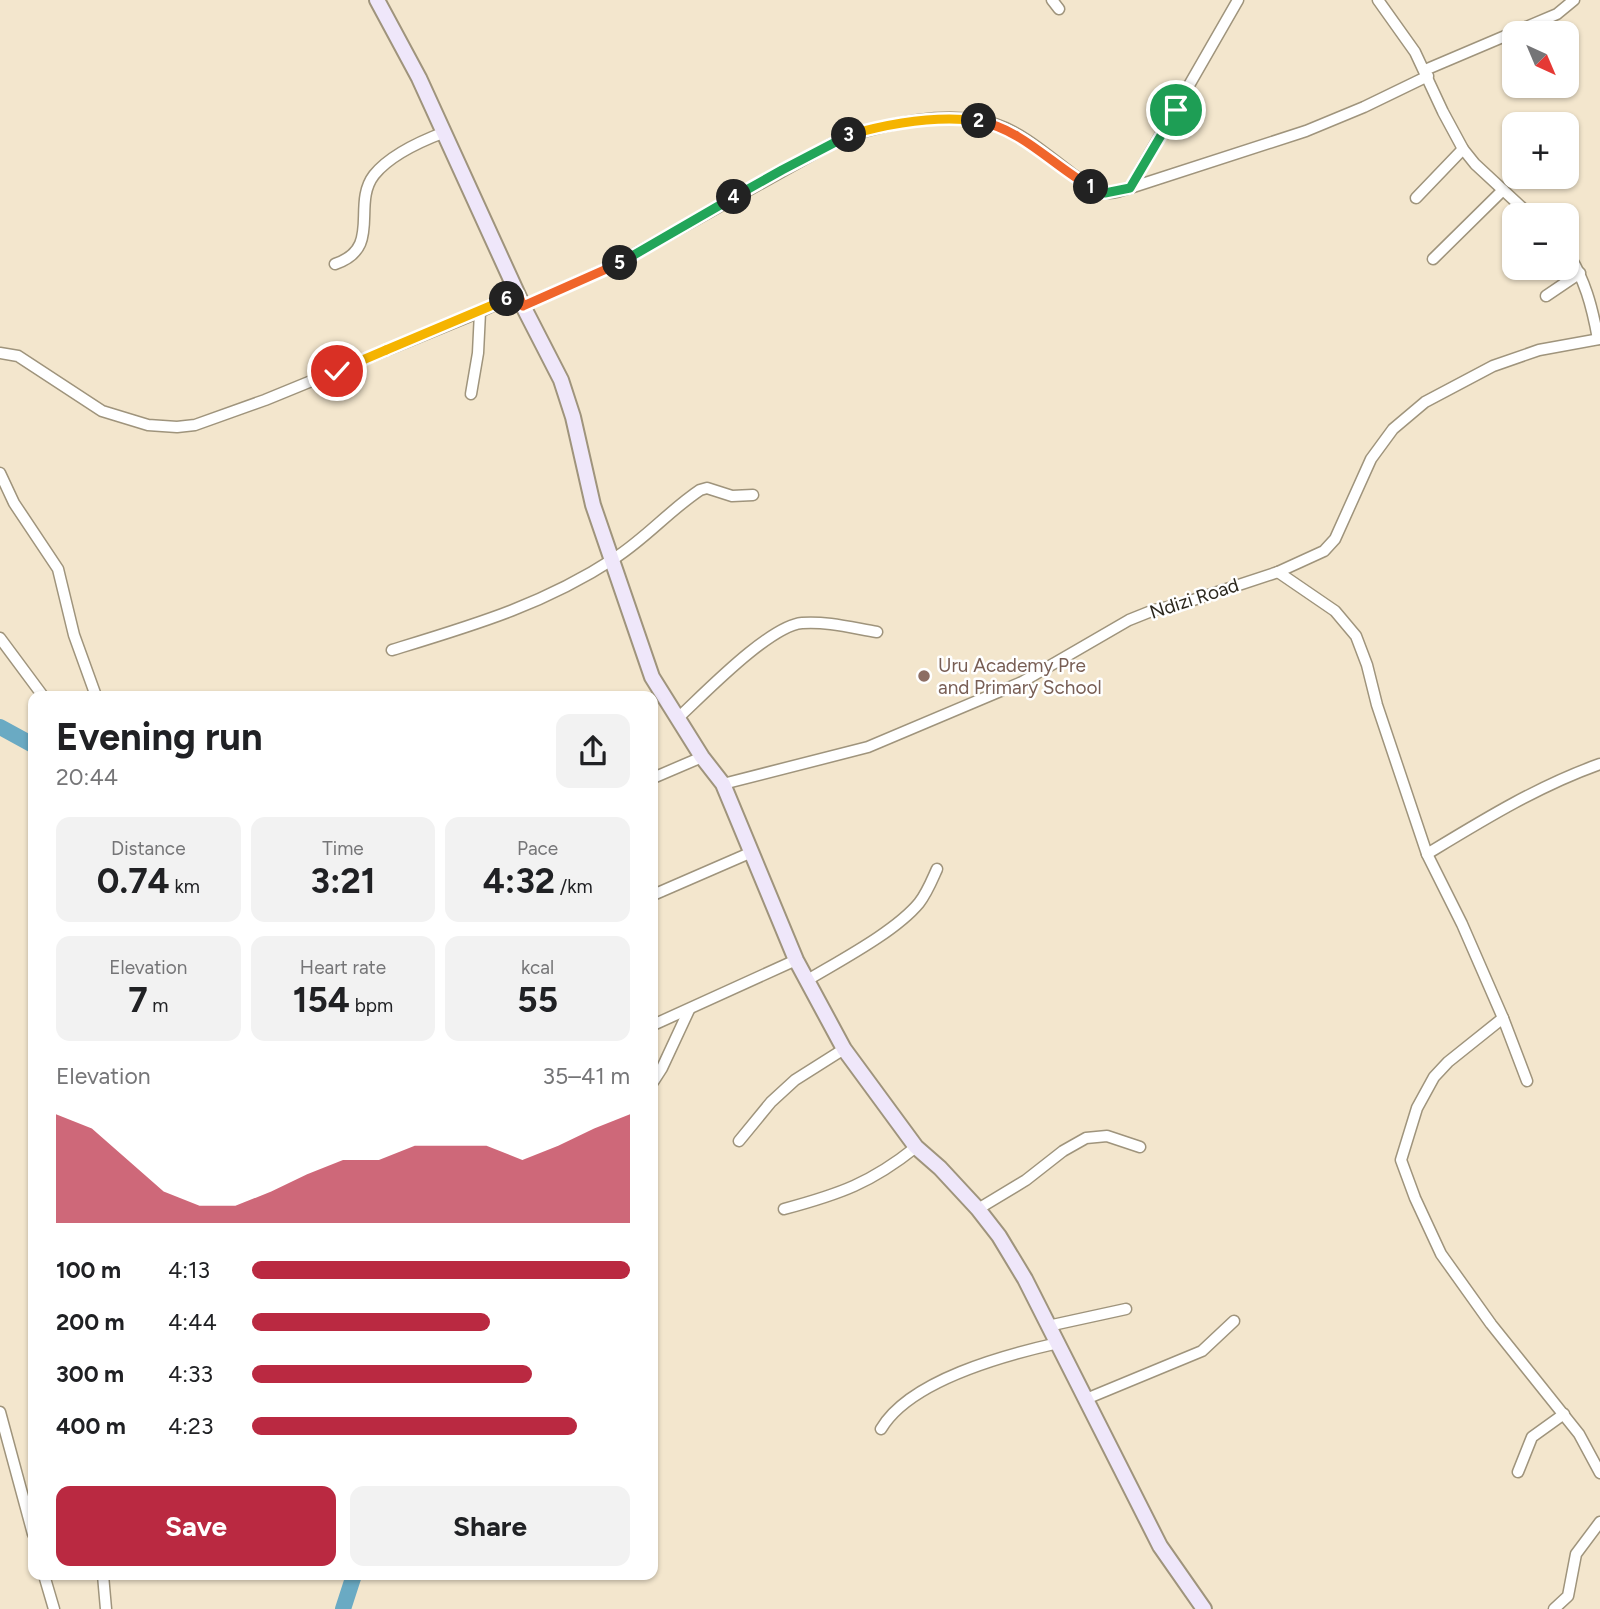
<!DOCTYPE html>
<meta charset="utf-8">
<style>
:root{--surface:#fff;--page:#f2f2f2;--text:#202124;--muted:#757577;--accent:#ba2941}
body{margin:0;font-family:Figtree,sans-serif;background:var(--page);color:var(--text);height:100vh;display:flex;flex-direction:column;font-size:26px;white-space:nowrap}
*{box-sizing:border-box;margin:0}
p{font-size:23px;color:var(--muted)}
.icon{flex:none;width:38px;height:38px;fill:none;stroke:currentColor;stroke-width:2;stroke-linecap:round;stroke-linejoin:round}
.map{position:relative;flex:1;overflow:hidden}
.panel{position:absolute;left:28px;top:691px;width:630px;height:889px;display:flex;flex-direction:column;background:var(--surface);border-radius:14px;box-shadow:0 2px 5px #0004}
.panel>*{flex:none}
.needle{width:46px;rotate:136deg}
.controls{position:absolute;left:1502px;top:21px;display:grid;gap:14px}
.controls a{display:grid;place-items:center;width:77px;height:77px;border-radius:14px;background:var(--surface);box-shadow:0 2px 5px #0004;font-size:35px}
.pin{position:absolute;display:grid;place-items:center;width:60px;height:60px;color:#fff;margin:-30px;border:4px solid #fff;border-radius:50%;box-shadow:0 2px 7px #0007}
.km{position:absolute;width:35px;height:35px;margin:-18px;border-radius:50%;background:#222;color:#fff;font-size:19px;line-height:35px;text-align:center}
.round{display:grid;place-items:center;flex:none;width:74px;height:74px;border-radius:14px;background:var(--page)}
.head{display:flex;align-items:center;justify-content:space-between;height:119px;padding:0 28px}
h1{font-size:38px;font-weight:700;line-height:52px}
.figures{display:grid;grid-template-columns:repeat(3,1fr);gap:10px;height:119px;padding:7px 28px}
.figures div{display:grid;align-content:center;border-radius:14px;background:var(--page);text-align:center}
.figures b{font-size:35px;font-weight:700}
.figures small{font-size:19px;font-weight:400}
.figures p{font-size:19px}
.chart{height:196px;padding:14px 28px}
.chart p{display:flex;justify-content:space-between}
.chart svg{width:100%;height:126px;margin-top:7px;fill:var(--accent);opacity:.7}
.primary-button{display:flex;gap:14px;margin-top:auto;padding:14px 28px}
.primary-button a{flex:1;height:80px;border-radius:14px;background:var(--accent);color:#fff;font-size:28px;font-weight:700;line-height:80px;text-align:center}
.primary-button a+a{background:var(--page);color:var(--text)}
ul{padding:0 28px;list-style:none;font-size:23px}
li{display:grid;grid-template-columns:112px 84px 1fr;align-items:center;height:52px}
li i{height:18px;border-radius:9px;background:var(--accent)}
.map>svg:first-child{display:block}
</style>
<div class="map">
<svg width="1600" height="1609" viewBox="0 0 1600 1609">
<rect width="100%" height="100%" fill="#f3e6cd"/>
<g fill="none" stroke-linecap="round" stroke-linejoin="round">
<!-- river -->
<g stroke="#6aaac3" stroke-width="16">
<polyline points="0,727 33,745"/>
<polyline points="343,1609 354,1575"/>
</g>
<!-- street casing -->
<g stroke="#9f947c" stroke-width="13">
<g id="street">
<polyline points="1052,0 1059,9"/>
<polyline points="1378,0 1415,52 1443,112 1463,149 1475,164 1530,215"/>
<polyline points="1425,70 1557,14 1574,0"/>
<polyline points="1130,188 1238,0"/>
<polyline points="1416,198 1463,149"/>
<path d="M1566,250C1585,279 1592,306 1598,339"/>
<polyline points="1433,259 1503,190"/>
<path d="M335,264C383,248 351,205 374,175C390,155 421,141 445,132"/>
<polyline points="1546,296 1580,273"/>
<path d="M523,306L615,265L842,138C889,124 946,109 995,124C1023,133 1048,156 1071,173C1081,180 1092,189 1104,192C1112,195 1122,190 1130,188L1306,131L1364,107L1428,76"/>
<polyline points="0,353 18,356 102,411 148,425 177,427 195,425 265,400 480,312 518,294"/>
<polyline points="471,394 478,353 480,312"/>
<polyline points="0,473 14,503 58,569 74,635 96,696"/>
<polyline points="1278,572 1335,611 1356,636 1367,665 1377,705 1427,854 1462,924 1503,1018 1527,1081"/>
<polyline points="0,638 43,696"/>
<path d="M392,650C474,625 543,605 615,558C646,538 670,510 700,490L707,488L732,496L753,495"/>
<path d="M678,718C704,694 769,626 802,623C826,621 853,628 877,632"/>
<polyline points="653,778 702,757"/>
<polyline points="723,784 868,747 1022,682 1129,620 1154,610 1181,604 1278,572 1324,551 1335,539 1371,459 1393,429 1425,402 1493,366 1539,350 1600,339"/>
<path d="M1427,854C1483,820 1538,786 1600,764"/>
<polyline points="653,895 752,852"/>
<path d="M806,981C839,961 895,932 919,903C927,893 932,880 937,869"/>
<polyline points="1503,1018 1448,1062 1434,1077 1417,1108 1401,1160 1415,1198 1441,1254 1491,1324 1579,1434 1600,1473"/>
<polyline points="653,1025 796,960"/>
<polyline points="653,1082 662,1068 689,1010"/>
<polyline points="739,1141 771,1102 795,1080 844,1049"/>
<path d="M784,1209C840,1194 871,1183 916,1147"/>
<polyline points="978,1209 1026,1180 1063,1151 1086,1138 1107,1136 1140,1147"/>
<polyline points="1048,1326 1126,1309"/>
<polyline points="1086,1399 1202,1351 1234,1321"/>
<polyline points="0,1412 33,1534"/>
<path d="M881,1429C910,1380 1005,1355 1058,1343"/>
<polyline points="1518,1472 1532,1437 1564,1414"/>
<polyline points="44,1575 54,1609"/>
<polyline points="103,1575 106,1609"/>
<polyline points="1554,1609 1568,1596 1576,1554 1600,1522"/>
</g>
</g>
<!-- secondary casing -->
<g stroke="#9f947c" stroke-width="18">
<polyline id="secondary" points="377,0 419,78 523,306 561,380 573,417 593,505 652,677 702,757 723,784 796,960 844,1049 916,1147 940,1168 978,1209 999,1236 1025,1279 1160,1546 1204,1609"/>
</g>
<!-- street -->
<use href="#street" stroke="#fff" stroke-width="10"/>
<!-- secondary -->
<use href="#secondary" stroke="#efe7fa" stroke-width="14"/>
</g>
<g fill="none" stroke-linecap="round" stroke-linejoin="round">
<!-- split-1 casing -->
<g stroke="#fff" stroke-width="14">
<polyline id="split-1" points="1091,187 1105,193 1130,188 1176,110"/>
</g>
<!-- split-2 casing -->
<g stroke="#fff" stroke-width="14">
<path id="split-2" d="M979,121C1023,130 1052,165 1091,187"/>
</g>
<!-- split-3 casing -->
<g stroke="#fff" stroke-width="14">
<path id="split-3" d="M849,135C891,123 935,115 979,121"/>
</g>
<!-- split-4 casing -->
<g stroke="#fff" stroke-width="14">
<polyline id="split-4" points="734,197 782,170 849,135"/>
</g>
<!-- split-5 casing -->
<g stroke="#fff" stroke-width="14">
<polyline id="split-5" points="620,263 734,197"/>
</g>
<!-- split-6 casing -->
<g stroke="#fff" stroke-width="14">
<polyline id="split-6" points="507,299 518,294 523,306 620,263"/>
</g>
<!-- split-7 casing -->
<g stroke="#fff" stroke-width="14">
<polyline id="split-7" points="386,350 507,299"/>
</g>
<!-- split-8 casing -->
<g stroke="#fff" stroke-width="14">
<polyline id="split-8" points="337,371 386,350"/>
</g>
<!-- split-1 -->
<use href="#split-1" stroke="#22a559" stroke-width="9"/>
<!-- split-2 -->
<use href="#split-2" stroke="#f0652b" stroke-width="9"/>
<!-- split-3 -->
<use href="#split-3" stroke="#f5b400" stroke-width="9"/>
<!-- split-4 -->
<use href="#split-4" stroke="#22a559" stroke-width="9"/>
<!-- split-5 -->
<use href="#split-5" stroke="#22a559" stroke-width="9"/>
<!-- split-6 -->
<use href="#split-6" stroke="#f0652b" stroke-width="9"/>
<!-- split-7 -->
<use href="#split-7" stroke="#f5b400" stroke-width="9"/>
<!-- split-8 -->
<use href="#split-8" stroke="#f5b400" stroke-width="9"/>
</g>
<!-- markers -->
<circle fill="#8d6e63" stroke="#fff" stroke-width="2.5" cx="924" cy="676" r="7"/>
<g text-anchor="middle" stroke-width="5" stroke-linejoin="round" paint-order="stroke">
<!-- street labels -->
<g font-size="19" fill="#2c281e" stroke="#fff">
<text transform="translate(1194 598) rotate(-18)" y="7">Ndizi Road</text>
</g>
<!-- education labels -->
<g font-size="19" fill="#785e54" stroke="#fff" text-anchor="start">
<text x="938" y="672">Uru Academy Pre<tspan x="938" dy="22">and Primary School</tspan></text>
</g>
</g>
</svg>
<div class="controls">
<a><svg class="needle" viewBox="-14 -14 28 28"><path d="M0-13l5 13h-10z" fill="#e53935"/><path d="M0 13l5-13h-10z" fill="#757577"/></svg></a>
<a>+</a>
<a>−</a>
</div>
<div class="pin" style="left:1176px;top:110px;background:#1e9e55"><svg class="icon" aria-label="arrive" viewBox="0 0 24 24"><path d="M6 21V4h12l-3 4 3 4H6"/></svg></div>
<div class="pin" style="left:337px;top:371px;background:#d93025"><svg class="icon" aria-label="check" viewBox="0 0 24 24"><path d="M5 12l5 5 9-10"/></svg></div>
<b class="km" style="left:1091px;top:187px">1</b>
<b class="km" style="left:979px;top:121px">2</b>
<b class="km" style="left:849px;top:135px">3</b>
<b class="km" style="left:734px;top:197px">4</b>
<b class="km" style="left:620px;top:263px">5</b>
<b class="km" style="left:507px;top:299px">6</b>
<section class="panel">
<div class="head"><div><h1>Evening run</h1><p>20:44</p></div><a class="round"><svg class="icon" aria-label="share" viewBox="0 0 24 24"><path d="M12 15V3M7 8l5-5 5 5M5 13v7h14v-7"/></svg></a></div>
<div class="figures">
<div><p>Distance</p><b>0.74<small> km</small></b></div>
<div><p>Time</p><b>3:21</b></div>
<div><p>Pace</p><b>4:32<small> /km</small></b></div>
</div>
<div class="figures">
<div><p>Elevation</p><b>7<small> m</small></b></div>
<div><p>Heart rate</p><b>154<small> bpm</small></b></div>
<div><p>kcal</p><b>55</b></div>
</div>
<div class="chart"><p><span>Elevation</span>35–41 m</p>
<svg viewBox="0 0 160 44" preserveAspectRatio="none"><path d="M0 44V6L10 11L20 22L30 33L40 38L50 38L60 33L70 27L80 22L90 22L100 17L110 17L120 17L130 22L140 17L150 11L160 6V44z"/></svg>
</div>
<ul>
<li><b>100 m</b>4:13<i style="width:100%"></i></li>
<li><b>200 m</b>4:44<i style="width:63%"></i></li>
<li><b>300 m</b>4:33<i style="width:74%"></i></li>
<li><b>400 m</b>4:23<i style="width:86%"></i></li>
</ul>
<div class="primary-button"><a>Save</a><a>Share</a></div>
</section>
</div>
